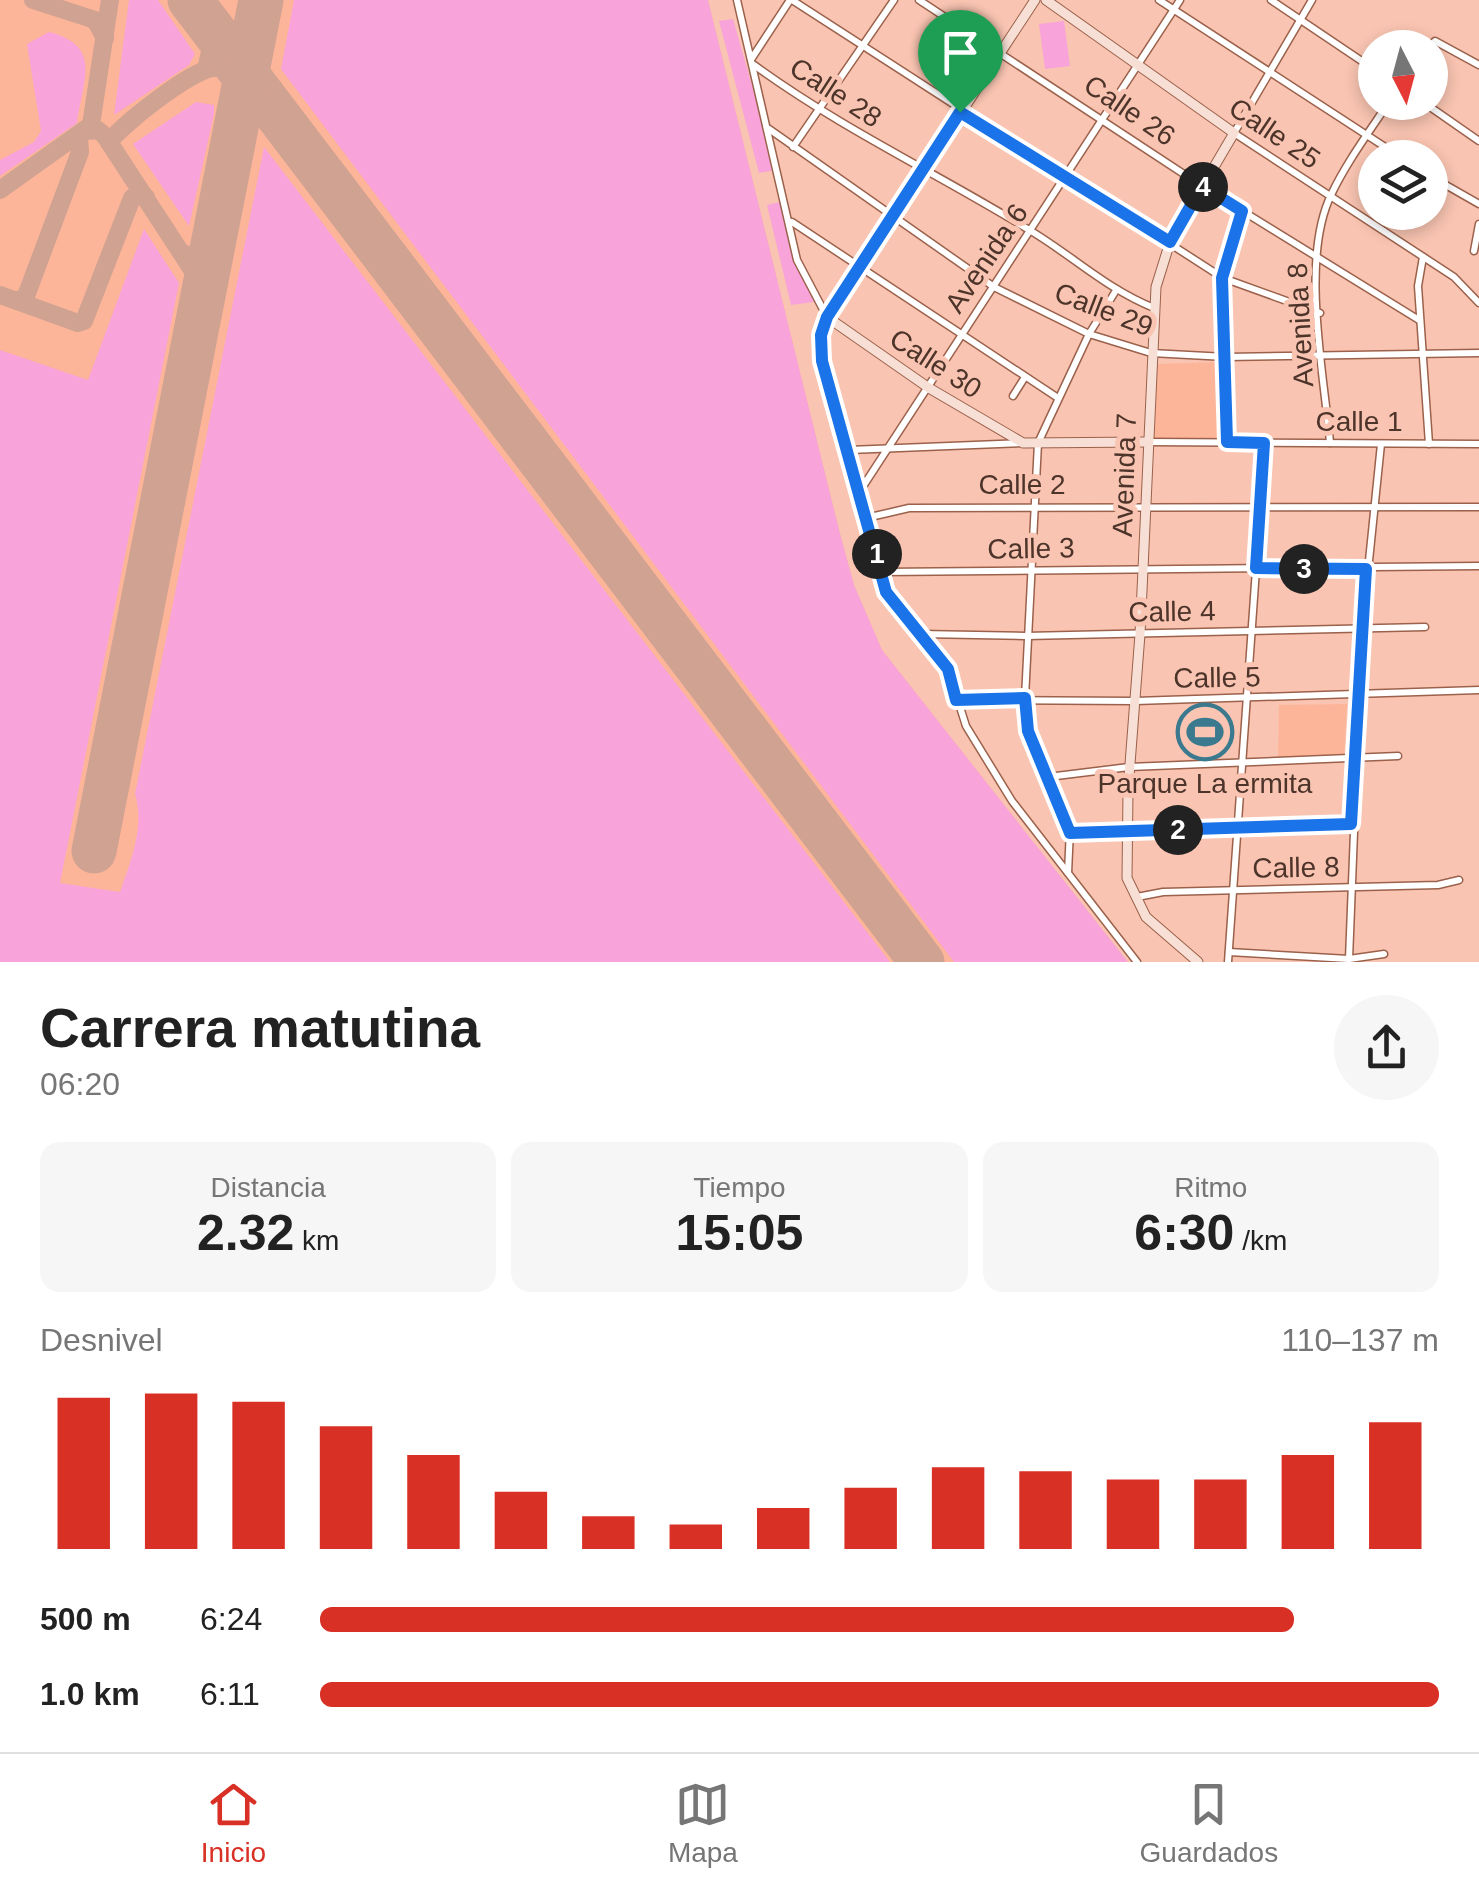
<!DOCTYPE html>
<html lang="es">
<meta charset="utf-8">
<style>
:root{--surface:#fff;--page:#f6f6f6;--text:#222;--muted:#767676;--line:#e0e0e0;--accent:#d93025}
body{margin:0;font-family:Helvetica,sans-serif;background:var(--page);color:var(--text);height:100vh;display:flex;flex-direction:column;font-size:38px;white-space:nowrap}
*{box-sizing:border-box;margin:0}
p{font-size:32px;color:var(--muted)}
.icon{flex:none;width:55px;height:55px;fill:none;stroke:currentColor;stroke-width:2;stroke-linecap:round;stroke-linejoin:round}
.map{position:relative;height:962px;overflow:hidden}
.drawer{display:flex;flex-direction:column;background:var(--surface);flex:1}
.drawer>*{flex:none}
.needle{width:65px;rotate:174deg}
.tools{position:absolute;left:1358px;top:30px;display:grid;gap:20px}
.tools a{display:grid;place-items:center;width:90px;height:90px;border-radius:50%;background:var(--surface);box-shadow:0 5px 15px #0003;font-size:50px}
.pin{position:absolute;display:grid;place-items:center;width:85px;height:85px;color:#fff;margin:-102px -42px;border-radius:50% 50% 50% 0;rotate:-45deg;box-shadow:0 0 10px #0007}
.pin .icon{rotate:45deg}
.km{position:absolute;width:50px;height:50px;margin:-25px;border-radius:50%;background:#222;color:#fff;font-size:28px;line-height:50px;text-align:center}
.round{display:grid;place-items:center;flex:none;width:105px;height:105px;border-radius:52px;background:var(--page)}
.summary{display:flex;align-items:center;justify-content:space-between;height:170px;padding:0 40px}
h1{font-size:55px;font-weight:800;line-height:75px}
.stats{display:grid;grid-template-columns:repeat(3,1fr);gap:15px;height:170px;padding:10px 40px}
.stats div{display:grid;align-content:center;border-radius:20px;background:var(--page);text-align:center}
.stats b{font-size:50px;font-weight:800}
.stats small{font-size:28px;font-weight:400}
.stats p{font-size:28px}
.chart{height:280px;padding:20px 40px}
.chart p{display:flex;justify-content:space-between}
.chart svg{width:100%;height:180px;margin-top:10px;stroke:var(--accent);stroke-width:6}
ul{padding:0 40px;list-style:none;font-size:32px}
li{display:grid;grid-template-columns:160px 120px 1fr;align-items:center;height:75px}
li i{height:25px;border-radius:12px;background:var(--accent)}
.dock{display:flex;justify-content:space-around;align-items:center;height:140px;border-top:2px solid var(--line);background:var(--surface);font-size:28px;color:var(--muted)}
.dock a{display:grid;justify-items:center;gap:5px}
.dock .active{color:var(--accent)}
.map>svg:first-child{display:block}
</style>
<div class="map">
<svg width="1479" height="962" viewBox="0 0 1479 962">
<rect width="100%" height="100%" fill="#f9c4b1"/>
<!-- built -->
<g fill="#fdb59a">
<polygon points="0,0 708,0 839,530 854,585 882,650 1128,962 0,962"/>
<polygon points="1222,362 1221,441 1152,440 1154,364"/>
<polygon points="1347,704 1344,760 1278,760 1279,705"/>
</g>
<!-- green -->
<g fill="#f8a3d9">
<polygon points="129,0 158,0 195,54 189,65 114,115"/>
<polygon points="294,0 708,0 839,530 854,585 882,650 1128,962 954,962 281,69"/>
<polygon points="733,19 776,170 759,173 719,21"/>
<polygon points="1064,21 1070,66 1045,69 1039,24"/>
<path d="M49,32C103,46 83,80 77,123L0,176V160L34,142L41,131L27,44Z"/>
<polygon points="196,102 214,105 214,114 189,226 133,144"/>
<path d="M264,147L890,962H0V350L88,380L144,229L179,283L60,883L120,892C131,861 145,826 135,794Z"/>
<polygon points="784,201 797,261 814,302 791,305 767,205"/>
<polygon points="1186,711 1223,712 1224,741 1186,739"/>
</g>
<g fill="none" stroke-linecap="round" stroke-linejoin="round">
<!-- taxiway -->
<g stroke="#d0a291" stroke-width="18">
<polyline points="33,0 95,20 105,38"/>
<polyline points="206,69 248,39 258,16"/>
<polyline points="206,69 211,48 207,22"/>
<polyline points="225,73 238,90 240,103"/>
<polyline points="86,131 98,130 105,136 204,288"/>
<path d="M109,142C123,124 192,69 214,68C232,67 250,85 263,95"/>
<polyline points="0,190 91,125 110,0"/>
<polyline points="185,254 199,259 212,252"/>
<polyline points="0,295 78,323 84,321 132,198 140,193 146,197"/>
<polyline points="18,301 26,296 80,152 79,137"/>
</g>
<!-- runway -->
<g stroke="#d0a291" stroke-width="45">
<polyline points="190,0 922,962"/>
<polyline points="94,851 261,0"/>
</g>
<!-- street casing -->
<g stroke="#9b614b" stroke-width="9">
<g id="street">
<polyline points="737,0 797,260 827,317 821,335 822,361 886,592 948,669 966,726 1012,801 1137,962"/>
<polyline points="792,0 1223,278 1320,313"/>
<polyline points="919,0 1202,186 1419,320"/>
<polyline points="1159,0 1402,158"/>
<polyline points="1271,0 1375,70"/>
<polyline points="1312,0 1234,133 1454,277 1479,303"/>
<polyline points="1428,48 1435,41 1479,65"/>
<polyline points="752,58 790,0"/>
<path d="M754,65C845,131 937,173 1031,231C1074,257 1107,289 1154,308"/>
<polyline points="1423,102 1479,141"/>
<polyline points="769,129 994,287 1089,334 1151,353 1226,357 1479,353"/>
<polyline points="793,147 894,0"/>
<polyline points="1430,176 1479,204"/>
<polyline points="792,222 1058,398"/>
<polyline points="1474,251 1479,224"/>
<polyline points="1423,257 1418,286 1429,444"/>
<polyline points="1013,396 1025,377"/>
<polyline points="1148,442 1479,444"/>
<polyline points="1227,443 1223,278 1242,211"/>
<path d="M1330,443C1324,373 1300,260 1331,195C1346,163 1369,132 1389,102"/>
<polyline points="849,450 1022,443"/>
<polyline points="860,491 1180,0"/>
<polyline points="866,518 909,508 1479,507"/>
<polyline points="882,572 1479,566"/>
<polyline points="920,634 1026,636 1425,627"/>
<polyline points="956,700 1135,701 1479,690"/>
<polyline points="1048,777 1129,767 1398,756"/>
<polyline points="1070,833 1351,824"/>
<polyline points="1068,873 1070,829 1028,731 1025,698 1038,443 1089,334 1115,292"/>
<polyline points="1137,897 1163,892 1438,885 1459,880"/>
<polyline points="1229,952 1349,959 1384,954"/>
<polyline points="1349,959 1362,629 1381,444"/>
<polyline points="1228,962 1265,443"/>
</g>
</g>
<!-- secondary casing -->
<g stroke="#9b614b" stroke-width="11">
<g id="secondary">
<polyline points="1035,0 827,317 929,388 1023,443 1147,442"/>
<polyline points="1046,0 1234,133 1170,242 1156,287 1140,634 1128,790 1127,878 1146,917 1198,962"/>
</g>
</g>
<!-- street -->
<use href="#street" stroke="#fff" stroke-width="6"/>
<!-- secondary -->
<use href="#secondary" stroke="#f8dfd5" stroke-width="9"/>
</g>
<g fill="none" stroke-linecap="round" stroke-linejoin="round">
<!-- route casing -->
<g stroke="#fff" stroke-width="20">
<polygon id="route" points="960,112 1170,242 1202,186 1242,211 1222,278 1227,442 1264,443 1256,568 1366,569 1351,824 1070,833 1028,731 1025,698 956,700 948,669 886,592 822,361 821,335 827,317"/>
</g>
<!-- route -->
<use href="#route" stroke="#1a73e8" stroke-width="12"/>
</g>
<!-- icons -->
<defs>
<g id="stadium-ring" transform="scale(2.875)"><circle r="9.5" fill="#f9c4b1" stroke="#3a798e" stroke-width="1.5"/><path d="M0-5a6.5 5 0 1 0 0 10a6.5 5 0 1 0 0-10ZM-3.5-1.8h7v3.6h-7Z" fill="#3a798e"/></g>
</defs>
<g fill-rule="evenodd">
<use href="#stadium-ring" x="1205" y="732"/>
</g>
<g text-anchor="middle" stroke-width="10" stroke-linejoin="round" paint-order="stroke">
<!-- street labels -->
<g font-size="28" fill="#4d342a" stroke="#f9c4b1">
<text transform="translate(836 92) rotate(33)" y="10">Calle 28</text>
<text transform="translate(1130 110) rotate(34)" y="10">Calle 26</text>
<text transform="translate(1275 133) rotate(34)" y="10">Calle 25</text>
<text transform="translate(986 258) rotate(-56)" y="10">Avenida 6</text>
<text transform="translate(1104 309) rotate(21)" y="10">Calle 29</text>
<text transform="translate(1300 325) rotate(-93)" y="10">Avenida 8</text>
<text transform="translate(936 363) rotate(33)" y="10">Calle 30</text>
<text x="1359" y="431">Calle 1</text>
<text transform="translate(1124 475) rotate(-88)" y="10">Avenida 7</text>
<text x="1022" y="494">Calle 2</text>
<text transform="translate(1031 548) rotate(-1)" y="10">Calle 3</text>
<text transform="translate(1172 611) rotate(-1)" y="10">Calle 4</text>
<text transform="translate(1217 677) rotate(-1)" y="10">Calle 5</text>
<text transform="translate(1296 867) rotate(-1)" y="10">Calle 8</text>
</g>
<!-- poi labels -->
<g font-size="28" fill="#4d342a" stroke="#f9c4b1">
<text x="1205" y="793">Parque La ermita</text>
</g>
</g>
</svg>
<div class="tools">
<a><svg class="needle" viewBox="-14 -14 28 28"><path d="M0-13l5 13h-10z" fill="#e53935"/><path d="M0 13l5-13h-10z" fill="#767676"/></svg></a>
<a><svg class="icon" aria-label="layers" viewBox="0 0 24 24"><path d="M12 4l9 5-9 5-9-5zM3 14l9 5 9-5"/></svg></a>
</div>
<div class="pin" style="left:960px;top:112px;background:#1e9e55"><svg class="icon" aria-label="arrive" viewBox="0 0 24 24"><path d="M6 21V4h12l-3 4 3 4H6"/></svg></div>
<b class="km" style="left:877px;top:554px">1</b>
<b class="km" style="left:1178px;top:830px">2</b>
<b class="km" style="left:1304px;top:569px">3</b>
<b class="km" style="left:1203px;top:187px">4</b>
</div>
<section class="drawer">
<div class="summary"><div><h1>Carrera matutina</h1><p>06:20</p></div><a class="round"><svg class="icon" aria-label="share" viewBox="0 0 24 24"><path d="M12 15V3M7 8l5-5 5 5M5 13v7h14v-7"/></svg></a></div>
<div class="stats">
<div><p>Distancia</p><b>2.32<small> km</small></b></div>
<div><p>Tiempo</p><b>15:05</b></div>
<div><p>Ritmo</p><b>6:30<small> /km</small></b></div>
</div>
<div class="chart"><p><span>Desnivel</span>110–137 m</p>
<svg viewBox="0 0 160 44" preserveAspectRatio="none"><path d="M5 44V7M15 44V6M25 44V8M35 44V14M45 44V21M55 44V30M65 44V36M75 44V38M85 44V34M95 44V29M105 44V24M115 44V25M125 44V27M135 44V27M145 44V21M155 44V13"/></svg>
</div>
<ul>
<li><b>500 m</b>6:24<i style="width:87%"></i></li>
<li><b>1.0 km</b>6:11<i style="width:100%"></i></li>
</ul>
</section>
<nav class="dock">
<a class="active"><svg class="icon" aria-label="home" viewBox="0 0 24 24"><path d="M3 11l9-7 9 7M6 9v11h12V9"/></svg>Inicio</a>
<a><svg class="icon" aria-label="map" viewBox="0 0 24 24"><path d="M3 6l6-2 6 2 6-2v14l-6 2-6-2-6 2zM9 4v14M15 6v14"/></svg>Mapa</a>
<a><svg class="icon" aria-label="saved" viewBox="0 0 24 24"><path d="M7 4h10v16l-5-4-5 4z"/></svg>Guardados</a>
</nav>
